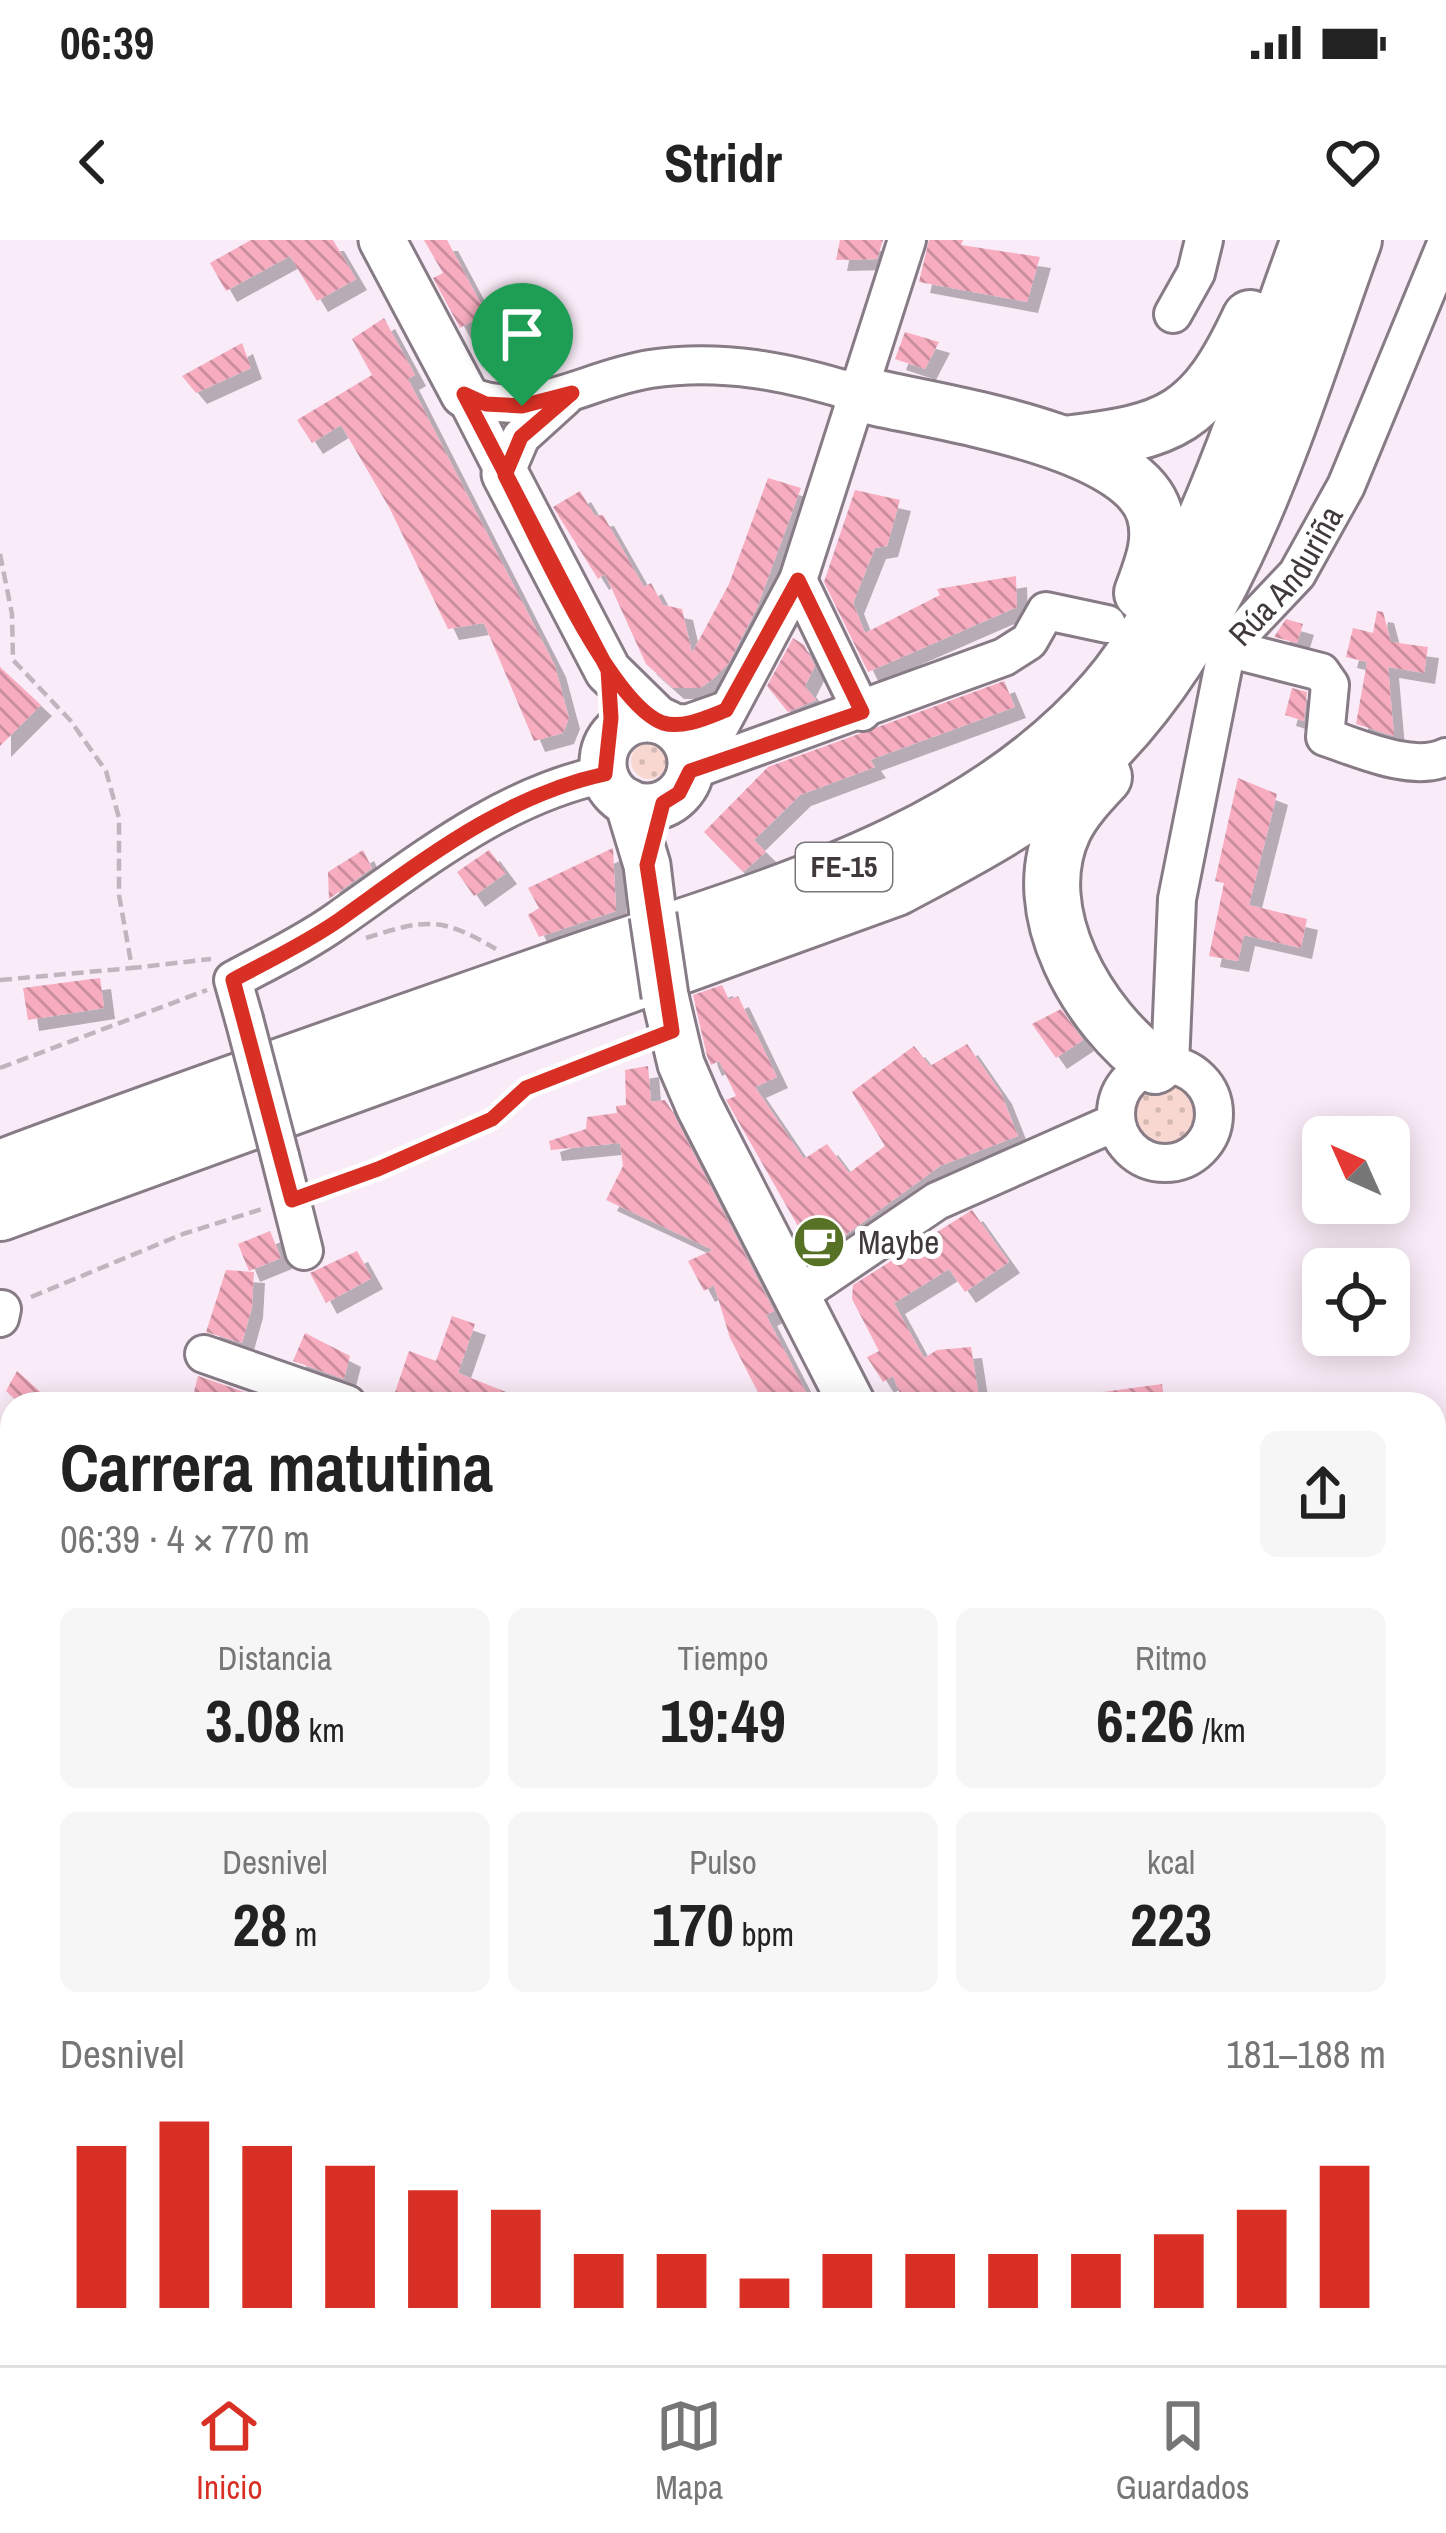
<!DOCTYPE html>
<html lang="es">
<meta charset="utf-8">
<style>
:root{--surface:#fff;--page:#f6f6f6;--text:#222;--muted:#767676;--line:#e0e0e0;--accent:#d93025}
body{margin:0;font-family:"Archivo Narrow",sans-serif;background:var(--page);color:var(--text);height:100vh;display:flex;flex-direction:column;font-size:45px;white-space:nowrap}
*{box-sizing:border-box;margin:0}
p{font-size:39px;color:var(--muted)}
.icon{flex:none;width:66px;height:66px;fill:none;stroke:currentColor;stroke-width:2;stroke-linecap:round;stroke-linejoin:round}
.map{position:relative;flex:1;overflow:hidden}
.sheet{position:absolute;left:0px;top:1152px;width:1446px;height:975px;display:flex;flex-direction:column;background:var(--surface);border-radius:36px 36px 0 0;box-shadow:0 6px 30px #0003}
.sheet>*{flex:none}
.needle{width:78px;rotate:315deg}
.controls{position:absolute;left:1302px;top:876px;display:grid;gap:24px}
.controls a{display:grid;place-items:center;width:108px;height:108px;border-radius:18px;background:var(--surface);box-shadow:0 6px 30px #0003;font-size:60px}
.pin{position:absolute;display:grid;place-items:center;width:102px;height:102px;color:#fff;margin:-123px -51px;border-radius:50% 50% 50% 0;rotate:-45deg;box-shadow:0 0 12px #0007}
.pin .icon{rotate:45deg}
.round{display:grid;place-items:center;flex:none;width:126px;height:126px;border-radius:18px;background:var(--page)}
.summary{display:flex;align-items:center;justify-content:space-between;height:204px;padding:0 60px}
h1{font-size:66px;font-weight:800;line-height:90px}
.figures{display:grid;grid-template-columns:repeat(3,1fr);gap:18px;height:204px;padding:12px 60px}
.figures div{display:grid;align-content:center;border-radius:18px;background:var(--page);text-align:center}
.figures b{font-size:60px;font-weight:800}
.figures small{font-size:33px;font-weight:400}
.figures p{font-size:33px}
.chart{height:336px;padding:24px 60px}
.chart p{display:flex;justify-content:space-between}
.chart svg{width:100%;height:216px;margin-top:12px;stroke:var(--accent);stroke-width:6}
.status{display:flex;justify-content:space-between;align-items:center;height:84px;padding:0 60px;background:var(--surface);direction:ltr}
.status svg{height:33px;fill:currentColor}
header{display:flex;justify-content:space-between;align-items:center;height:156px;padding:0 60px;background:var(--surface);font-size:54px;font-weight:800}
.tabs{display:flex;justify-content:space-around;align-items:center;height:168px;border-top:3px solid var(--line);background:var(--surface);font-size:33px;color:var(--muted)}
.tabs a{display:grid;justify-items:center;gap:6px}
.tabs .selected{color:var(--accent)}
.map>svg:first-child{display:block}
</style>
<div class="status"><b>06:39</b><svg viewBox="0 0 49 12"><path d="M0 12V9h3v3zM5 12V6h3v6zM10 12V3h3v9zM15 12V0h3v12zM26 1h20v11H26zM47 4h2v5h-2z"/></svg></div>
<header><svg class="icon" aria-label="back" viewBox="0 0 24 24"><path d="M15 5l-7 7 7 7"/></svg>Stridr<svg class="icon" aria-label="heart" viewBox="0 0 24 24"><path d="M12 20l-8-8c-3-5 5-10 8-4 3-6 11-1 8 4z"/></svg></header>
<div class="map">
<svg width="1446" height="2125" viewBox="0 0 1446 2125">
<defs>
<pattern id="grass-dots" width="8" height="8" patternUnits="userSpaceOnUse" patternTransform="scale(3)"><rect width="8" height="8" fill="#f7d7d0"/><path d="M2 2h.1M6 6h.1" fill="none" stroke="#d5b9b4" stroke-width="1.8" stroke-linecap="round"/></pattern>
<pattern id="building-back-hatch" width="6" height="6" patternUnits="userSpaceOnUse" patternTransform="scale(3)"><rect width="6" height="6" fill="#f7acbf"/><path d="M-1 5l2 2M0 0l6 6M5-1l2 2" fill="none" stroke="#c98d9d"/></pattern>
<filter id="shadow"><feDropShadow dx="11" dy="11" stdDeviation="0" flood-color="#0004"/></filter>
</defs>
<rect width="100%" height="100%" fill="#f9ebf7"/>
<!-- built -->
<rect fill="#f2deef" x="610" y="2115" width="290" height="10"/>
<!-- grass -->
<g fill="url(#grass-dots)">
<circle cx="649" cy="521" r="18"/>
<circle cx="1167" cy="877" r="33"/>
</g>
<!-- pitch -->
<polygon fill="#f7d7d0" points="393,2115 591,2115 592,2125 394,2125"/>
<!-- building -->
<g fill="url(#building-back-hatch)" filter="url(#shadow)">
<polygon points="251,0 333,0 356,39 317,61 290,16 226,51 210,23"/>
<polygon points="424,0 447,0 486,73 460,88 433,38 443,33"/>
<polygon points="840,0 883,0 877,19 836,20"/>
<polygon points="929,0 963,0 961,5 1040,17 1027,62 919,42"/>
<polygon points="384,78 415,135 408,139 555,426 569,478 563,493 534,501 484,383 448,389 390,269 341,185 312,203 297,180 372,135 352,99"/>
<polygon points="905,92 939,102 925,129 895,119"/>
<polygon points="242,103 251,128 196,153 182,136"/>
<polygon points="768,238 801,248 757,368 728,424 712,440 700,448 673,448 646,424 605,334 598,339 553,267 580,251 595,276 603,275 644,347 651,343 663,365 682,369 692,413 729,344"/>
<polygon points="855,250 900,260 887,306 875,308 853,363 865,393 940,355 937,349 1016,336 1017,367 868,432 824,342"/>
<polygon points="1377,371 1383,372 1391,402 1428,407 1424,433 1388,427 1394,496 1356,484 1367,422 1346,417 1353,388 1373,393"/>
<polygon points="1286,379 1303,384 1297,403 1274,397"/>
<polygon points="793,398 804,405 815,426 805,446 816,460 788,472 767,446"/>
<polygon points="0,427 41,465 0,506"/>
<polygon points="1004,441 1015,467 870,520 875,527 800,555 754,600 766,612 743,632 704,592 768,527"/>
<polygon points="1292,448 1307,452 1304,481 1285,475"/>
<polygon points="1238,538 1277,554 1249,665 1307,679 1301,708 1244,695 1238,721 1209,716 1224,643 1215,641"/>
<polygon points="613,608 616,671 539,697 528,675 539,668 528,648"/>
<polygon points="363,610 372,628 329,659 328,632"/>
<polygon points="489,610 506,633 474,656 457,632"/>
<polygon points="100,738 104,768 28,780 23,748"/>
<polygon points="722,745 729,760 738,756 777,837 755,847 804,919 827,904 849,933 885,906 852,852 914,806 930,826 967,804 1001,853 1018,896 940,926 822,1012 811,1009 726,860 736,856 719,821 711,825 707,816 693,755"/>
<polygon points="1061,769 1083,800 1056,818 1032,784"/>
<polygon points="648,826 651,862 665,860 672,871 774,1071 766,1075 812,1164 764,1164 730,1098 714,1045 704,1051 688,1021 713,1010 606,960 623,926 620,903 551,910 549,901 586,889 587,877 617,873 616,866 626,865 625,830"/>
<polygon points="972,970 1009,1022 965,1052 949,1029 894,1063 924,1118 937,1110 971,1107 980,1164 904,1164 893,1136 883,1142 867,1117 879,1111 852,1059 853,1045"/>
<polygon points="270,991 281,1018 249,1031 238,1004"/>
<polygon points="357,1011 372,1038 326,1063 310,1033"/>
<polygon points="226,1030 254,1032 252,1067 242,1103 206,1092"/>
<polygon points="452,1076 475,1084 458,1133 537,1164 391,1164 409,1111 436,1121"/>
<polygon points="305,1093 350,1116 344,1139 293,1121"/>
<polygon points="17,1131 54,1164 20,1164 6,1151"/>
<polygon points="198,1136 279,1164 191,1164"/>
<polygon points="1162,1144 1165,1164 1104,1164 1103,1152"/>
</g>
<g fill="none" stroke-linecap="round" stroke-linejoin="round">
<!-- minor casing -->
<g stroke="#877b85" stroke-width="42">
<g id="minor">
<polyline points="1173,74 1196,33 1204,0"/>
<path d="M464,154C529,183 585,139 650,129C722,118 790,132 859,154"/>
<polyline points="464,154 505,234"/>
<polyline points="505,234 521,197 564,158"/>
<polyline points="798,340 862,472"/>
<path d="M1227,408L1321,432L1330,445L1325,497C1359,508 1412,533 1446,517"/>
<polyline points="666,484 689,483 726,470"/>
<polyline points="691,527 711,503 798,340 907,0"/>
<polyline points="690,531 1004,417 1029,401 1046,371 1107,384"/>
<path d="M244,779L233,740C268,721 306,703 338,680C421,622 503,555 605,534"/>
<path id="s1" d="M1170,825L1177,659L1227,408L1297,334L1346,246L1446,4"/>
<circle cx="1165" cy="874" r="49"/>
<polyline points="280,916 304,1011"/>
<polyline points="800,1054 937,961 1116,882"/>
<polyline points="0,1078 2,1069"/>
<polyline points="204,1114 347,1164"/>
<polyline points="1434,1299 1446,1297"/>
<polyline points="1434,1511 1446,1510"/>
<polyline points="0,1619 12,1583"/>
<polyline points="1434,1749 1446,1748"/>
<polyline points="72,2115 77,2125"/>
</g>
</g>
<!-- major casing -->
<g stroke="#877b85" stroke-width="51">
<g id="major">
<polyline points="382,0 464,154"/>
<polyline points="505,234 608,431 658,480"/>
<circle cx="647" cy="523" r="44"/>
<polyline points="628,562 647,625 653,675"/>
<polyline points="665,756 681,824 699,866 852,1164"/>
<polyline points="0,1428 12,1436"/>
<polyline points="934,2115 935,2125"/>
</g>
</g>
<!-- highway casing -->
<g stroke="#877b85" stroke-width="60">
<g id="highway">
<path d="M859,154C928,171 1130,197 1154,272C1163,300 1152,326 1142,353"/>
<path d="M1064,204C1172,192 1203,179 1250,78"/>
<path d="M1104,537C1089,553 1073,570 1064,589C1025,672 1089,778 1155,826"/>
<path d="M0,928C183,859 369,795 554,730C745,662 966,612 1105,452C1197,346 1259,134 1309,0"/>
<path d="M0,973L896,648C969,609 1043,572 1101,513C1236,377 1290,175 1354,0"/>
</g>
</g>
<!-- path -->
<g stroke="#c0b5bf" stroke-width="4.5" stroke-dasharray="12 6" stroke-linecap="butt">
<polyline points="0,314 12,374 13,420 70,480 106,531 119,578 119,655 132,728 211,719"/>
<path d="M366,698C426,679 440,676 496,709"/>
<polyline points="0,740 132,728"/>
<polyline points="0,828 207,750"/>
<polyline points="318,951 492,879 526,848 638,804"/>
<polyline points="31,1057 183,994 262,969"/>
</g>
<!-- minor -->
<use href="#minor" stroke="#fff" stroke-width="36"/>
<!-- major -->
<use href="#major" stroke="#fff" stroke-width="45"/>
<!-- highway -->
<use href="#highway" stroke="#fff" stroke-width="54"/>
<!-- minor-bridge casing -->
<g stroke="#877b85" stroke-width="42" stroke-linecap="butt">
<polyline id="minor-bridge" points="244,779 280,916"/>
</g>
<!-- major-bridge casing -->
<g stroke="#877b85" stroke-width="51" stroke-linecap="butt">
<polyline id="major-bridge" points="653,675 665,756"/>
</g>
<!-- minor-bridge -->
<use href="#minor-bridge" stroke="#fff" stroke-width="36"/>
<!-- major-bridge -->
<use href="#major-bridge" stroke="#fff" stroke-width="45"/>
</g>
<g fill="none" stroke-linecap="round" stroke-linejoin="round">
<!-- route casing -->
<g stroke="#fff" stroke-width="24">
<path id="route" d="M522,166L486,164L464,154L608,430L611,478L605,534C503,556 421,622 339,680C306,703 268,721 233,740L292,960L378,929L492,879L526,848L672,791L647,625L663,563L679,553L690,531L862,472L798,340L726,470C708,477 683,489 663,483C609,464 533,289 505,235L521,197L572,153L522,166"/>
</g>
<!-- route -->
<use href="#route" stroke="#d93025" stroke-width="15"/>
</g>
<!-- icons -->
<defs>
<g id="cafe-disc" transform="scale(2.7)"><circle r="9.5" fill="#577225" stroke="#fff"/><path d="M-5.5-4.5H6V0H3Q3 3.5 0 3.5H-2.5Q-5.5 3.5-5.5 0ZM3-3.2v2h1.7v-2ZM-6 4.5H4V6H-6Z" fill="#fff"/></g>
</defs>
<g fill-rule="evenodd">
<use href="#cafe-disc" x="819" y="1002"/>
</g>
<g text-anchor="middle" stroke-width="10" stroke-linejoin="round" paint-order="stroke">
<!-- shield labels -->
<rect fill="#fff" stroke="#797478" stroke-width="3" x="796" y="603" width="96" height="48" rx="9"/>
<g font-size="30" font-weight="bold" fill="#3f393e">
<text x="844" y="637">FE-15</text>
</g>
<!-- street labels -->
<g font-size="33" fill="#3f393e" stroke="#fff">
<text dy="12" stroke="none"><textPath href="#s1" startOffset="516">Rúa Anduriña</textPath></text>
</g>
<!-- poi labels -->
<g font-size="33" fill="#3f393e" stroke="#fff" text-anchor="start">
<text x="858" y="1014">Maybe</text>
</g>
</g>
</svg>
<div class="controls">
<a><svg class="needle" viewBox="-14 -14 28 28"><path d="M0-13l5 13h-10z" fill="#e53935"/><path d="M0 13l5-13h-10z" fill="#767676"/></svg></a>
<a><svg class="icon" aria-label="locate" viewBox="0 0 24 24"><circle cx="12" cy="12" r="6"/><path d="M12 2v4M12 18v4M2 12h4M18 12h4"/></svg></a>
</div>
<div class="pin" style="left:522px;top:166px;background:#1e9e55"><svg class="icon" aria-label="arrive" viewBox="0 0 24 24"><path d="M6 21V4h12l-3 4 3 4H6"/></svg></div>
<section class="sheet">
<div class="summary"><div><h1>Carrera matutina</h1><p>06:39 · 4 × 770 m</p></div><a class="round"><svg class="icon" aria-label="share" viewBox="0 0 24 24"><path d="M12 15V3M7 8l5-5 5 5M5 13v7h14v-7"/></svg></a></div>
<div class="figures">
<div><p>Distancia</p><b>3.08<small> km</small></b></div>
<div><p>Tiempo</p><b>19:49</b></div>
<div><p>Ritmo</p><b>6:26<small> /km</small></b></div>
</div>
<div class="figures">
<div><p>Desnivel</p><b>28<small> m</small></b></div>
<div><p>Pulso</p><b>170<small> bpm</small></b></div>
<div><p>kcal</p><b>223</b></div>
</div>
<div class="chart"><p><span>Desnivel</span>181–188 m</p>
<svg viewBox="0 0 160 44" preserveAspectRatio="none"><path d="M5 44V11M15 44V6M25 44V11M35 44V15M45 44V20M55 44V24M65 44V33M75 44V33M85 44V38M95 44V33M105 44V33M115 44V33M125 44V33M135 44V29M145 44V24M155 44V15"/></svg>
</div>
</section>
</div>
<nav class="tabs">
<a class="selected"><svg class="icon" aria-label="home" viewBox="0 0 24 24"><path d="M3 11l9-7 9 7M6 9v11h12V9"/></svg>Inicio</a>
<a><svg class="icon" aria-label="map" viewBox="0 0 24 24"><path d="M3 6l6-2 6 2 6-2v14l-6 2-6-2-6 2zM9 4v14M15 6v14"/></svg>Mapa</a>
<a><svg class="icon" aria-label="saved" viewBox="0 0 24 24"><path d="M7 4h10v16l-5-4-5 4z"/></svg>Guardados</a>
</nav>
